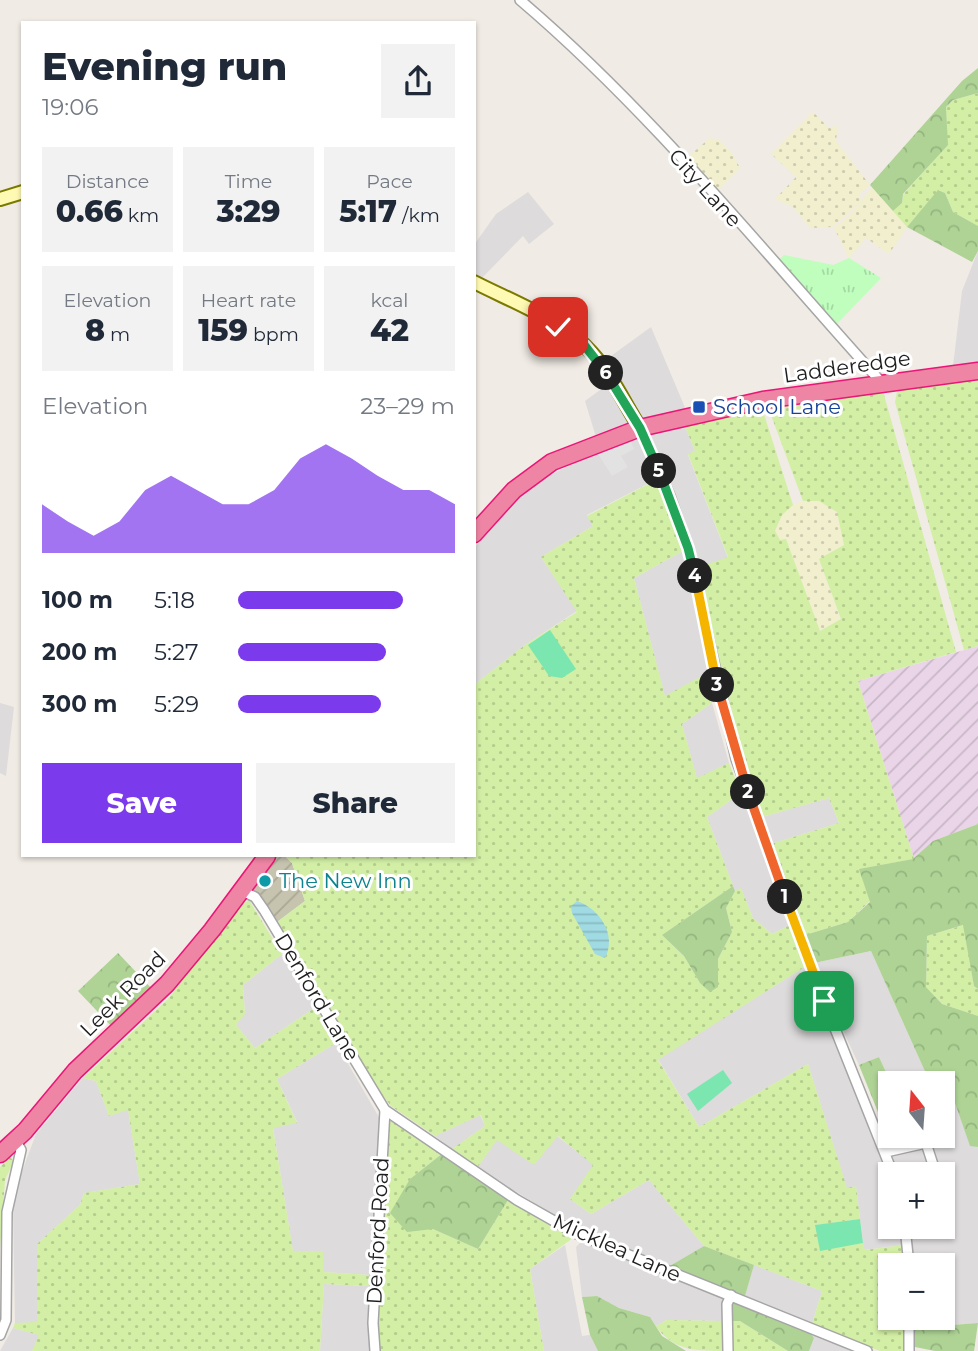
<!DOCTYPE html>
<meta charset="utf-8">
<style>
:root{--surface:#fff;--page:#f2f2f3;--text:#1f2937;--muted:#747a83;--accent:#7c3aed}
body{margin:0;font-family:Montserrat,sans-serif;background:var(--page);color:var(--text);height:100vh;display:flex;flex-direction:column;font-size:26px;white-space:nowrap}
*{box-sizing:border-box;margin:0}
p{font-size:23px;color:var(--muted)}
.icon{flex:none;width:38px;height:38px;fill:none;stroke:currentColor;stroke-width:2;stroke-linecap:round;stroke-linejoin:round}
.map{position:relative;flex:1;overflow:hidden}
.panel{position:absolute;left:21px;top:21px;width:455px;height:836px;display:flex;flex-direction:column;background:var(--surface);border-radius:0px;box-shadow:0 2px 5px #0004}
.panel>*{flex:none}
.needle{width:46px;rotate:343deg}
.controls{position:absolute;left:878px;top:1071px;display:grid;gap:14px}
.controls a{display:grid;place-items:center;width:77px;height:77px;border-radius:0px;background:var(--surface);box-shadow:0 2px 5px #0004;font-size:35px}
.pin{position:absolute;display:grid;place-items:center;width:60px;height:60px;color:#fff;margin:-30px;border-radius:14px;box-shadow:0 4px 10px #0006}
.km{position:absolute;width:35px;height:35px;margin:-18px;border-radius:50%;background:#222;color:#fff;font-size:19px;line-height:35px;text-align:center}
.round{display:grid;place-items:center;flex:none;width:74px;height:74px;border-radius:0px;background:var(--page)}
.head{display:flex;align-items:center;justify-content:space-between;height:119px;padding:0 21px}
h1{font-size:38px;font-weight:800;line-height:52px}
.metrics{display:grid;grid-template-columns:repeat(3,1fr);gap:10px;height:119px;padding:7px 21px}
.metrics div{display:grid;align-content:center;border-radius:0px;background:var(--page);text-align:center}
.metrics b{font-size:30px;font-weight:800}
.metrics small{font-size:19px;font-weight:400}
.metrics p{font-size:19px}
.chart{height:196px;padding:14px 21px}
.chart p{display:flex;justify-content:space-between}
.chart svg{width:100%;height:126px;margin-top:7px;fill:var(--accent);opacity:.7}
.action{display:flex;gap:14px;margin-top:auto;padding:14px 21px}
.action a{flex:1;height:80px;border-radius:0px;background:var(--accent);color:#fff;font-size:28px;font-weight:800;line-height:80px;text-align:center}
.action a+a{background:var(--page);color:var(--text)}
ul{padding:0 21px;list-style:none;font-size:23px}
li{display:grid;grid-template-columns:112px 84px 1fr;align-items:center;height:52px}
li i{height:18px;border-radius:9px;background:var(--accent)}
.map>svg:first-child{display:block}
</style>
<div class="map">
<svg width="978" height="1351" viewBox="0 0 978 1351">
<defs>
<pattern id="industrial-furrows" width="10" height="10" patternUnits="userSpaceOnUse" patternTransform="scale(1.75)"><rect width="10" height="10" fill="#ead5e8"/><path d="M-1 1l2-2M0 10L10 0M9 11l2-2" fill="none" stroke="#c8b6c7"/></pattern>
<pattern id="construction-furrows" width="10" height="10" patternUnits="userSpaceOnUse" patternTransform="scale(1.75)"><rect width="10" height="10" fill="#c6c3ae"/><path d="M-1 1l2-2M0 10L10 0M9 11l2-2" fill="none" stroke="#aaa795"/></pattern>
<pattern id="farmland-dots" width="8" height="8" patternUnits="userSpaceOnUse" patternTransform="scale(1.75)"><rect width="8" height="8" fill="#f1efcd"/><path d="M2 2h.1M6 6h.1" fill="none" stroke="#ceccb0" stroke-width="1.8" stroke-linecap="round"/></pattern>
<pattern id="grass-dots" width="8" height="8" patternUnits="userSpaceOnUse" patternTransform="scale(1.75)"><rect width="8" height="8" fill="#d2efa5"/><path d="M2 2h.1M6 6h.1" fill="none" stroke="#b4cc8e" stroke-width="1.8" stroke-linecap="round"/></pattern>
<pattern id="forest-crowns" width="20" height="18" patternUnits="userSpaceOnUse" patternTransform="scale(1.75)"><rect width="20" height="18" fill="#aed395"/><path d="M2 6a3 3 0 1 1 6 0M12 15a3 3 0 1 1 6 0" fill="none" stroke="#95b580"/></pattern>
<pattern id="park-tufts" width="24" height="20" patternUnits="userSpaceOnUse" patternTransform="scale(1.75)"><rect width="24" height="20" fill="#bffebd"/><path d="M3 7l-1-3M5 7V3M7 7l1-3M15 17l-1-3M17 17v-4M19 17l1-3" fill="none" stroke="#a4d9a2"/></pattern>
<pattern id="water-rules" width="6" height="5" patternUnits="userSpaceOnUse" patternTransform="scale(1.75)"><rect width="6" height="5" fill="#a0dae2"/><path d="M0 2.5h6" fill="none" stroke="#89bbc1"/></pattern>
</defs>
<rect width="100%" height="100%" fill="#f0ebe4"/>
<!-- residential -->
<g fill="#dddbdb">
<polygon points="528,192 554,224 529,244 523,236 481,279 474,276 474,245 496,214"/>
<polygon points="978,251 978,363 953,366 962,291"/>
<polygon points="651,327 686,410 684,424 695,451 688,455 728,558 699,567 665,475 587,515 593,526 541,557 577,611 525,645 474,685 474,548 531,485 600,450 585,401 615,379 604,361"/>
<polygon points="683,551 709,672 665,697 634,578"/>
<polygon points="0,703 14,707 6,776 0,773"/>
<polygon points="712,703 729,763 697,779 682,724"/>
<polygon points="741,793 790,925 772,934 753,918 741,889 735,891 707,817"/>
<polygon points="829,798 839,823 771,844 762,817"/>
<polygon points="871,951 928,1078 915,1083 891,1083 879,1057 859,1065 840,1024 814,963"/>
<polygon points="282,954 316,1007 255,1048 236,1025 245,1013 243,985"/>
<polygon points="806,966 884,1158 891,1181 891,1227 901,1227 904,1245 864,1250 856,1187 847,1189 808,1064 699,1127 658,1059"/>
<polygon points="336,1043 380,1119 370,1275 323,1272 293,1252 273,1127 297,1122 277,1079"/>
<polygon points="83,1078 96,1081 109,1116 128,1109 140,1184 84,1193 80,1205 37,1244 37,1323 15,1323 13,1205 17,1185 36,1134"/>
<polygon points="954,1099 970,1145 978,1147 978,1323 915,1328 915,1318 943,1318 943,1265 914,1265 911,1227 943,1227 943,1174 898,1174 882,1122 891,1119 891,1136 943,1136 943,1103"/>
<polygon points="480,1115 485,1126 452,1149 435,1136"/>
<polygon points="557,1136 594,1165 570,1199 591,1214 649,1180 704,1246 668,1267 584,1233 477,1168 497,1139"/>
<polygon points="581,1242 724,1297 724,1321 667,1320 656,1326 650,1317 619,1308 597,1296 582,1297 576,1247"/>
<polygon points="565,1245 582,1336 590,1335 598,1351 544,1351 530,1269"/>
<polygon points="754,1265 822,1291 812,1324 745,1296"/>
<polygon points="324,1284 369,1286 370,1351 320,1351"/>
<polygon points="13,1328 40,1335 32,1351 0,1351"/>
<polygon points="811,1334 856,1351 809,1351 814,1338"/>
</g>
<!-- industrial -->
<polygon fill="url(#industrial-furrows)" points="978,646 978,824 933,841 914,859 858,681"/>
<!-- construction -->
<polygon fill="url(#construction-furrows)" points="271,856 285,856 292,863 305,901 277,922 251,887"/>
<!-- farmland -->
<g fill="url(#farmland-dots)">
<polygon points="813,112 829,128 838,125 836,141 870,185 859,195 862,199 849,213 832,227 810,228 793,207 775,199 796,177 771,154"/>
<polygon points="710,138 719,140 732,153 740,168 715,194 684,160"/>
<polygon points="872,187 907,227 889,254 866,238 849,258 834,228 851,214"/>
<polygon points="803,501 819,501 837,511 844,545 819,559 841,620 819,631 786,539 780,540 775,531 782,515 793,505"/>
</g>
<!-- grass -->
<g fill="url(#grass-dots)">
<polygon points="978,93 978,226 953,212 945,193 939,190 907,227 893,211 902,203 903,195 947,145 946,107 953,100"/>
<polygon points="978,377 978,646 964,650 895,402 897,392 905,387"/>
<polygon points="883,391 956,652 858,681 914,859 860,869 870,901 848,922 805,935 771,844 839,823 829,798 762,817 730,713 699,567 728,557 688,454 695,451 684,424 762,408 793,505 782,515 775,531 780,540 786,539 820,631 841,619 819,559 844,545 837,512 819,501 803,501 768,407"/>
<polygon points="658,479 683,551 634,578 665,696 709,672 712,703 682,724 697,778 729,763 741,793 707,817 733,886 662,935 684,956 700,983 718,987 718,959 732,932 726,908 735,891 741,888 753,918 772,934 790,925 806,966 658,1060 699,1127 808,1064 847,1188 856,1186 860,1219 816,1225 820,1250 863,1243 865,1250 904,1245 905,1265 891,1265 891,1318 903,1318 903,1351 880,1351 812,1324 822,1291 704,1246 649,1180 591,1214 570,1199 593,1165 558,1136 534,1165 497,1140 477,1168 452,1149 485,1126 481,1115 435,1136 391,1106 383,1096 277,922 305,901 292,863 285,856 474,856 474,685 525,645 577,612 541,557 593,526 587,516"/>
<polygon points="249,900 282,954 243,985 245,1014 236,1025 255,1048 316,1007 336,1043 277,1079 297,1123 273,1128 293,1251 323,1251 323,1272 370,1275 369,1286 324,1284 320,1351 32,1351 39,1335 13,1328 15,1323 37,1322 37,1244 80,1205 84,1193 140,1184 128,1110 109,1116 96,1081 83,1078 168,999 240,905"/>
<polygon points="964,925 974,986 978,989 978,1016 942,1004 926,987 927,936"/>
<polygon points="390,1119 443,1153 410,1179 433,1229 478,1249 508,1200 573,1238 530,1269 544,1351 380,1351 378,1318"/>
<polygon points="10,1157 14,1161 5,1180 0,1250 0,1167"/>
<path d="M667,1320L724,1321L726,1351C697,1351 673,1351 656,1326Z"/>
<polygon points="729,1321 740,1321 788,1351 731,1351"/>
</g>
<!-- forest -->
<g fill="url(#forest-crowns)">
<polygon points="978,68 978,93 953,100 946,107 948,145 903,194 902,203 893,211 870,185 962,81"/>
<polygon points="938,190 945,193 953,212 978,226 978,251 972,262 907,227"/>
<polygon points="978,824 978,989 974,986 963,925 927,936 926,987 942,1004 978,1016 978,1147 970,1146 954,1100 943,1103 943,1083 915,1083 928,1078 871,951 814,963 805,935 848,922 870,902 859,869 913,859 933,841"/>
<polygon points="733,886 735,891 726,908 732,932 718,959 718,987 710,992 700,983 684,956 662,935"/>
<polygon points="118,953 154,991 114,1029 78,991"/>
<polygon points="879,1057 891,1083 891,1119 882,1122 859,1065"/>
<polygon points="443,1153 508,1200 478,1249 433,1229 407,1232 390,1213 410,1179"/>
<polygon points="704,1246 754,1265 745,1296 668,1267"/>
<polygon points="597,1296 619,1308 650,1317 662,1336 686,1351 598,1351 590,1335 582,1297"/>
<polygon points="734,1301 811,1334 814,1338 809,1351 788,1351 740,1321 729,1321"/>
<polygon points="978,1323 974,1351 935,1351 915,1347 915,1328"/>
</g>
<!-- park -->
<polygon fill="url(#park-tufts)" points="784,255 833,265 849,258 881,278 834,327 779,260"/>
<!-- pitch -->
<g fill="#7be6b0">
<polygon points="550,630 576,669 562,678 549,676 528,645"/>
<polygon points="723,1070 732,1083 698,1111 687,1094"/>
<polygon points="860,1219 863,1243 820,1251 815,1225"/>
</g>
<!-- parking -->
<polygon fill="#e2e2e2" points="629,438 634,449 621,456 628,467 612,476 596,451"/>
<!-- water -->
<path fill="url(#water-rules)" d="M577,901C600,909 617,935 605,958L595,954L572,913L571,906Z"/>
<g fill="none" stroke-linecap="round" stroke-linejoin="round">
<!-- street casing -->
<g stroke="#a5a5a5" stroke-width="12">
<g id="street">
<path d="M520,0C652,112 766,255 882,383"/>
<polyline points="640,428 670,496 688,548 736,759 824,1001 893,1174"/>
<polyline points="242,891 255,897 264,910 385,1110 517,1200 577,1234 867,1351"/>
<polyline points="886,1152 926,1143 936,1174"/>
<polyline points="943,1197 943,1216"/>
<polyline points="905,1227 909,1265"/>
<polyline points="907,1233 924,1227"/>
<polyline points="909,1318 909,1351"/>
<polyline points="0,1335 6,1320 7,1212 21,1150 16,1141"/>
<polyline points="375,1351 373,1323 385,1110"/>
<polyline points="728,1351 727,1304 731,1295"/>
</g>
</g>
<!-- secondary casing -->
<g stroke="#7b7a00" stroke-width="16">
<g id="secondary">
<polyline points="0,199 23,192"/>
<path d="M474,282C511,301 557,318 586,347C609,369 623,401 640,428"/>
</g>
</g>
<!-- highway casing -->
<g stroke="#ea1576" stroke-width="19">
<g id="highway">
<polyline points="474,534 514,490 552,462 640,428 763,400 978,371"/>
<polyline points="0,1154 25,1131 75,1071 167,984 212,930 267,856"/>
</g>
</g>
<!-- street -->
<use href="#street" stroke="#fff" stroke-width="9"/>
<!-- secondary -->
<use href="#secondary" stroke="#fffab3" stroke-width="12"/>
<!-- highway -->
<use href="#highway" stroke="#ee85a4" stroke-width="16"/>
</g>
<g fill="none" stroke-linecap="round" stroke-linejoin="round">
<!-- split-1 casing -->
<g stroke="#fff" stroke-width="14">
<polyline id="split-1" points="785,897 824,1001"/>
</g>
<!-- split-2 casing -->
<g stroke="#fff" stroke-width="14">
<polyline id="split-2" points="748,792 785,897"/>
</g>
<!-- split-3 casing -->
<g stroke="#fff" stroke-width="14">
<polyline id="split-3" points="717,685 748,792"/>
</g>
<!-- split-4 casing -->
<g stroke="#fff" stroke-width="14">
<polyline id="split-4" points="695,576 717,685"/>
</g>
<!-- split-5 casing -->
<g stroke="#fff" stroke-width="14">
<polyline id="split-5" points="659,471 688,548 695,576"/>
</g>
<!-- split-6 casing -->
<g stroke="#fff" stroke-width="14">
<polyline id="split-6" points="606,373 640,428 659,471"/>
</g>
<!-- split-7 casing -->
<g stroke="#fff" stroke-width="14">
<polyline id="split-7" points="558,327 585,346 606,373"/>
</g>
<!-- split-1 -->
<use href="#split-1" stroke="#f5b400" stroke-width="9"/>
<!-- split-2 -->
<use href="#split-2" stroke="#f0652b" stroke-width="9"/>
<!-- split-3 -->
<use href="#split-3" stroke="#f0652b" stroke-width="9"/>
<!-- split-4 -->
<use href="#split-4" stroke="#f5b400" stroke-width="9"/>
<!-- split-5 -->
<use href="#split-5" stroke="#22a559" stroke-width="9"/>
<!-- split-6 -->
<use href="#split-6" stroke="#22a559" stroke-width="9"/>
<!-- split-7 -->
<use href="#split-7" stroke="#22a559" stroke-width="9"/>
</g>
<!-- markers -->
<rect fill="#1a4fb4" stroke="#fff" stroke-width="2.5" x="692" y="400" width="14" height="14" rx="3.5"/>
<circle fill="#0f9aa8" stroke="#fff" stroke-width="2.5" cx="265" cy="881" r="7"/>
<g text-anchor="middle" stroke-width="6" stroke-linejoin="round" paint-order="stroke">
<!-- street labels -->
<g font-size="21" fill="#1e1e1e" stroke="#fff">
<text transform="translate(705 188) rotate(48)" y="7">City Lane</text>
<text transform="translate(847 367) rotate(-8)" y="7">Ladderedge</text>
<text transform="translate(123 994) rotate(-45)" y="7">Leek Road</text>
<text transform="translate(317 997) rotate(59)" y="7">Denford Lane</text>
<text transform="translate(378 1231) rotate(-87)" y="7">Denford Road</text>
<text transform="translate(617 1248) rotate(24)" y="7">Micklea Lane</text>
</g>
<!-- transit labels -->
<g font-size="21" fill="#164399" stroke="#fff" text-anchor="start">
<text x="713" y="414">School Lane</text>
</g>
<!-- culture labels -->
<g font-size="21" fill="#0d838f" stroke="#fff" text-anchor="start">
<text x="279" y="888">The New Inn</text>
</g>
</g>
</svg>
<div class="controls">
<a><svg class="needle" viewBox="-14 -14 28 28"><path d="M0-13l5 13h-10z" fill="#e53935"/><path d="M0 13l5-13h-10z" fill="#747a83"/></svg></a>
<a>+</a>
<a>−</a>
</div>
<div class="pin" style="left:824px;top:1001px;background:#1e9e55"><svg class="icon" aria-label="arrive" viewBox="0 0 24 24"><path d="M6 21V4h12l-3 4 3 4H6"/></svg></div>
<div class="pin" style="left:558px;top:327px;background:#d93025"><svg class="icon" aria-label="check" viewBox="0 0 24 24"><path d="M5 12l5 5 9-10"/></svg></div>
<b class="km" style="left:785px;top:897px">1</b>
<b class="km" style="left:748px;top:792px">2</b>
<b class="km" style="left:717px;top:685px">3</b>
<b class="km" style="left:695px;top:576px">4</b>
<b class="km" style="left:659px;top:471px">5</b>
<b class="km" style="left:606px;top:373px">6</b>
<section class="panel">
<div class="head"><div><h1>Evening run</h1><p>19:06</p></div><a class="round"><svg class="icon" aria-label="share" viewBox="0 0 24 24"><path d="M12 15V3M7 8l5-5 5 5M5 13v7h14v-7"/></svg></a></div>
<div class="metrics">
<div><p>Distance</p><b>0.66<small> km</small></b></div>
<div><p>Time</p><b>3:29</b></div>
<div><p>Pace</p><b>5:17<small> /km</small></b></div>
</div>
<div class="metrics">
<div><p>Elevation</p><b>8<small> m</small></b></div>
<div><p>Heart rate</p><b>159<small> bpm</small></b></div>
<div><p>kcal</p><b>42</b></div>
</div>
<div class="chart"><p><span>Elevation</span>23–29 m</p>
<svg viewBox="0 0 160 44" preserveAspectRatio="none"><path d="M0 44V27L10 33L20 38L30 33L40 22L50 17L60 22L70 27L80 27L90 22L100 11L110 6L120 11L130 17L140 22L150 22L160 27V44z"/></svg>
</div>
<ul>
<li><b>100 m</b>5:18<i style="width:76%"></i></li>
<li><b>200 m</b>5:27<i style="width:68%"></i></li>
<li><b>300 m</b>5:29<i style="width:66%"></i></li>
</ul>
<div class="action"><a>Save</a><a>Share</a></div>
</section>
</div>
